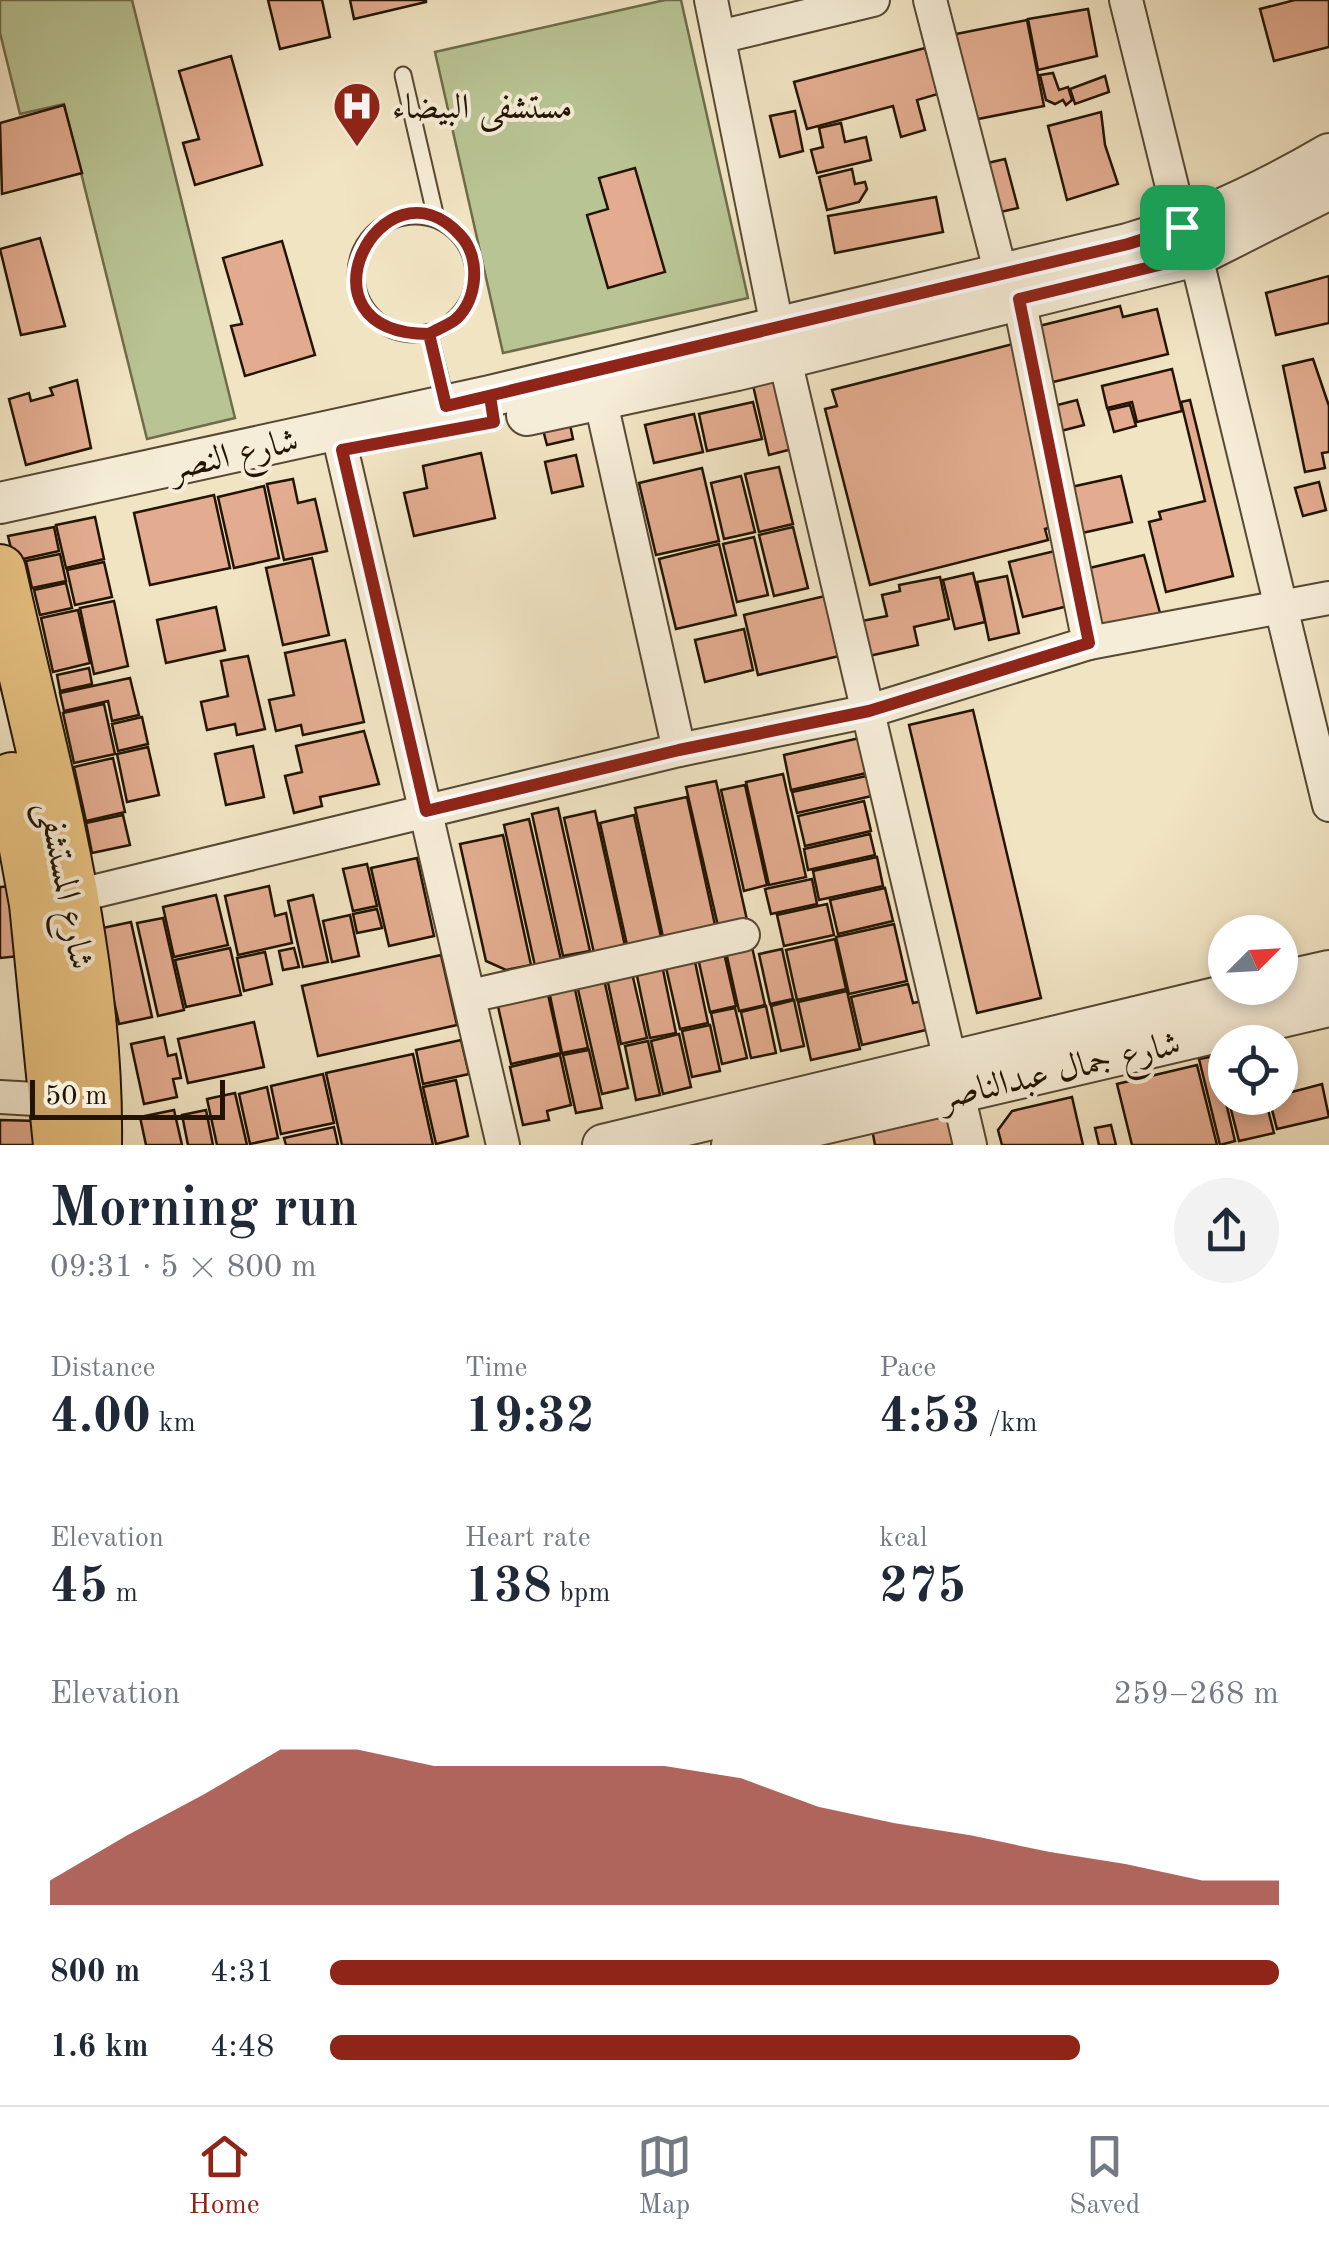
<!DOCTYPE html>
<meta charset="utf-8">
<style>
:root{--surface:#fff;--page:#f2f2f3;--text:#1f2937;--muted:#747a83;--line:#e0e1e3;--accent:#8f2418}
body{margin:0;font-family:"Old Standard TT",Amiri,serif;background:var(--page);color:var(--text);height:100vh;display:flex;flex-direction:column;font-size:38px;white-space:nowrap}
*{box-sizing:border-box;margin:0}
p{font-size:32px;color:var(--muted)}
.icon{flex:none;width:55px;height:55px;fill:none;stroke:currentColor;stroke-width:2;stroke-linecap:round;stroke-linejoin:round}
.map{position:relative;height:1145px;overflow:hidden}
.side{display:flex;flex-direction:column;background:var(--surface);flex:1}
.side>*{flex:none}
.needle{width:65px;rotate:66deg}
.controls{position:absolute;left:1208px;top:915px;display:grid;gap:20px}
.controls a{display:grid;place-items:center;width:90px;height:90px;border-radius:50%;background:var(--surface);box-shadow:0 5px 15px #0003;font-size:50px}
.scale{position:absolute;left:30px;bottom:25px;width:195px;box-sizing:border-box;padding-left:10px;border:5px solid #221401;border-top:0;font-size:28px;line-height:35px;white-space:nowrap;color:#221401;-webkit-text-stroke:8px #f6edd8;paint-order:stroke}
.pin{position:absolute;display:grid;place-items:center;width:85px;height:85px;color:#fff;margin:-42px;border-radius:20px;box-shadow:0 5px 15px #0006}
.round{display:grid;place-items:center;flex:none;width:105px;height:105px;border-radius:52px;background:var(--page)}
.head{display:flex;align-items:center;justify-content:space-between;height:170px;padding:0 50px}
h1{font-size:55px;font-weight:700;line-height:75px}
.stats{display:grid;grid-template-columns:repeat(3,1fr);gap:15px;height:170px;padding:10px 50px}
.stats div{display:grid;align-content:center}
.stats b{font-size:50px;font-weight:700}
.stats small{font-size:28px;font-weight:400}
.stats p{font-size:28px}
.chart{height:280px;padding:20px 50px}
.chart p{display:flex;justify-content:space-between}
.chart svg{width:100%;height:180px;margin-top:10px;fill:var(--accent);opacity:.7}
ul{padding:0 50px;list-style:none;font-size:32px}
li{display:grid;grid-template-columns:160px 120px 1fr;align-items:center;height:75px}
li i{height:25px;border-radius:12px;background:var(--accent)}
.tab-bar{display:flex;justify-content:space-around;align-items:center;height:140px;border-top:2px solid var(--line);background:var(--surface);font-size:28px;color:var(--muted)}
.tab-bar a{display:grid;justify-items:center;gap:5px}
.tab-bar .on{color:var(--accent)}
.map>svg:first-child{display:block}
</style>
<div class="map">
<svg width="1329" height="1145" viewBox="0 0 1329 1145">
<rect width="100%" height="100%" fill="#f1e4c3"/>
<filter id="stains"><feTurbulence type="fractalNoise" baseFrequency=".002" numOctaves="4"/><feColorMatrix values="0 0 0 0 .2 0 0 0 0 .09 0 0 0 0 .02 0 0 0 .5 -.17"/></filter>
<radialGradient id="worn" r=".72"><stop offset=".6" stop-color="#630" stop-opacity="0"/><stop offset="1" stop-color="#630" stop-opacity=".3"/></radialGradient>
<!-- green -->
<g fill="#b9c494" stroke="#6e6c4a" stroke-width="2.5">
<polygon points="0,0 132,0 235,418 147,439 64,104 20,114 0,33"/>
<polygon points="665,0 681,0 748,298 503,353 435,52"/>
</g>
<!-- building -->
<g fill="#e3ac90" stroke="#221401" stroke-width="2.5">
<polygon points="268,0 322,0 330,37 280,49"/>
<polygon points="350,0 426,0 426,2 354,19"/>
<polygon points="1295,0 1329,0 1329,47 1274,61 1260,9"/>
<polygon points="1088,9 1097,56 1038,70 1028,19"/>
<polygon points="1027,20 1044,106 973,120 956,34"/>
<polygon points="925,48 938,94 917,100 925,130 901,137 893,106 807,129 794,82"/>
<polygon points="231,56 262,165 195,185 183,143 199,139 179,71"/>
<polygon points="1053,73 1059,90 1068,87 1072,100 1066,105 1063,100 1055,104 1046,100 1040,75"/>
<polygon points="1105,76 1109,92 1075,104 1070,89"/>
<polygon points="64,105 82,173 2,194 0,123"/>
<polygon points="795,111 803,151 780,157 770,116"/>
<polygon points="1101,112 1105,145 1118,184 1067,200 1048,126"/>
<polygon points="841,123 845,142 866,137 871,160 817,173 811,150 823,147 819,128"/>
<polygon points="1005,159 1018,208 996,213 983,164"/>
<polygon points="635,168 665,272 608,288 587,215 608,209 599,178"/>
<polygon points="852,169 855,184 865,182 867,189 859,202 827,210 819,177"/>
<polygon points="936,197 943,232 835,253 828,216"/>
<polygon points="40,238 65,326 21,335 0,249"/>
<polygon points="282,241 315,355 245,376 231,326 242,324 223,258"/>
<polygon points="1329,276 1329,323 1276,335 1266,293"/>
<polygon points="1120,306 1123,317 1157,309 1168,354 1045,384 1031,328"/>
<polygon points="1013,344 1060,525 1045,529 1048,540 870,585 825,409 837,406 832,390"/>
<polygon points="1313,359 1329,406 1329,452 1322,453 1325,468 1305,472 1283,366"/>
<polygon points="1172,369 1182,411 1137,422 1132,402 1107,408 1102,386"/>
<polygon points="779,374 796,448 769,455 752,381"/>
<polygon points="77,380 91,448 26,465 9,399 29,393 31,401 53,395 50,388"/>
<polygon points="1077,400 1084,425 1053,433 1046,408"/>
<polygon points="1190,400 1233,576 1166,592 1149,522 1161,519 1159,512 1205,501 1181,402"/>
<polygon points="753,402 762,439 707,451 699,414"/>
<polygon points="1130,405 1136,426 1114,432 1108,410"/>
<polygon points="694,414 703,452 654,463 645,425"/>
<polygon points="569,420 573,439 547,445 542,426"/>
<polygon points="481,453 495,518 414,536 404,493 427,488 423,466"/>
<polygon points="576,455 583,486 552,493 545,462"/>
<polygon points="779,467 793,524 759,532 745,474"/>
<polygon points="702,468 719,541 656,555 639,483"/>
<polygon points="741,476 755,532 724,539 711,483"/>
<polygon points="1121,476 1132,522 1073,535 1062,489"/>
<polygon points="293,479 298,503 315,499 327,551 284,560 267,484"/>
<polygon points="1319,482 1326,510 1303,516 1295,488"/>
<polygon points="264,486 279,558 234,568 218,497"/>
<polygon points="214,495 230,568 150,585 134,513"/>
<polygon points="95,517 104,559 66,568 56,525"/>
<polygon points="54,527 59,551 14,561 8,536"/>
<polygon points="793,527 808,588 774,596 759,535"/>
<polygon points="754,537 768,595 737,602 723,544"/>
<polygon points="719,544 736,615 676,629 659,559"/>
<polygon points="1055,551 1068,606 1023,617 1009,562"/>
<polygon points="60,554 66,581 32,588 26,561"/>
<polygon points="1144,555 1162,620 1096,638 1077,571"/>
<polygon points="312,558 329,635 283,645 266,568"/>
<polygon points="104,562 112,597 75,605 67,570"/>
<polygon points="973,573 985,622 955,629 943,580"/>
<polygon points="1007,576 1019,633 989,640 977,582"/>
<polygon points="940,577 949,619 914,627 918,645 869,656 862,621 887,616 882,595 900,591 899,585"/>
<polygon points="66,583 72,608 40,615 34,590"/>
<polygon points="825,596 839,656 758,675 744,615"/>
<polygon points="114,601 128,666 94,674 80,608"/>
<polygon points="216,607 225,650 166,663 157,620"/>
<polygon points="78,610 90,663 53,672 41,618"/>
<polygon points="744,629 753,670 705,682 695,640"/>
<polygon points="345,640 364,722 303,735 301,725 276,731 269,700 294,695 285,653"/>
<polygon points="248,656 265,729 237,735 235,724 207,730 201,702 228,696 221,661"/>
<polygon points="89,668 92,684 60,691 57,675"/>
<polygon points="130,678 139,715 112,721 108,701 64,711 60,693"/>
<polygon points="104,704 115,754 74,763 63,713"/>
<polygon points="973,710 1041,998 977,1013 909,725"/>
<polygon points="142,717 148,744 118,751 112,724"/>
<polygon points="364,731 379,784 320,797 322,806 294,813 285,776 302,772 296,746"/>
<polygon points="864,737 871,772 791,790 784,755"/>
<polygon points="253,746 264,797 226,805 215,754"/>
<polygon points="148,747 159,795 127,802 117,754"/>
<polygon points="113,758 125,812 86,821 74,767"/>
<polygon points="783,774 806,877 769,885 746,782"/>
<polygon points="871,775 876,795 797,813 792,792"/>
<polygon points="716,781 747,920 718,926 686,787"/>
<polygon points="745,785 767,885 744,891 721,790"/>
<polygon points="687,797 715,925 663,937 635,808"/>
<polygon points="864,801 871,831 805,846 798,816"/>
<polygon points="558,808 590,951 563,956 532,814"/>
<polygon points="595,811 625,946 594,953 564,818"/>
<polygon points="123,815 130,845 92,853 86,823"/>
<polygon points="634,815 661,937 627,945 600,823"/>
<polygon points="529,819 561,960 535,966 504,825"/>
<polygon points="870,834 875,855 808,870 804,849"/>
<polygon points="503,835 531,965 506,970 486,961 460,844"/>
<polygon points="877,857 883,886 819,900 813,871"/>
<polygon points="417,858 434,936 389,946 371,868"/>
<polygon points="367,864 377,906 353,911 343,869"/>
<polygon points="812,879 817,904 771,914 765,889"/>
<polygon points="14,886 20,956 0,958 0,887"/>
<polygon points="269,886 275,916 286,913 292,943 238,955 225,896"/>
<polygon points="885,888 893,921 838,934 830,900"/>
<polygon points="216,895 228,945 174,957 163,907"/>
<polygon points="313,895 328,962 303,967 288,901"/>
<polygon points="827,904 834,935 784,946 777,915"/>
<polygon points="377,909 382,928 357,933 353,914"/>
<polygon points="350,915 359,956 332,962 323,921"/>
<polygon points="163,918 184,1010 158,1016 137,923"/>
<polygon points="131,922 152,1017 119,1024 98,929"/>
<polygon points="894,924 907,981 849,994 836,937"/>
<polygon points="835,939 846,989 797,1000 786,950"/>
<polygon points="752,947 765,1005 739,1011 726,952"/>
<polygon points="230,948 241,995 186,1007 175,960"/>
<polygon points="294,948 299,967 283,970 279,951"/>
<polygon points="782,949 793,999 770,1004 759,954"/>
<polygon points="265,952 272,984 244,991 237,958"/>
<polygon points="724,953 736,1006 710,1012 698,958"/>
<polygon points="441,955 457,1025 318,1056 302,986"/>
<polygon points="694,957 708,1023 680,1029 665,963"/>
<polygon points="662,965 676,1033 650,1038 636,971"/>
<polygon points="632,973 647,1038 621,1044 607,978"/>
<polygon points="604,979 628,1088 602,1094 577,985"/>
<polygon points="908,984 913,1003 923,1001 930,1029 862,1045 851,997"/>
<polygon points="574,985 588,1048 562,1053 549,991"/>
<polygon points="547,990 561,1053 511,1064 497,1002"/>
<polygon points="847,991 860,1049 811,1060 798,1002"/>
<polygon points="794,1000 804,1046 781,1051 771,1006"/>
<polygon points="766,1006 776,1053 751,1058 741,1012"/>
<polygon points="735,1008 747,1058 722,1064 711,1013"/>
<polygon points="254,1022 264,1067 188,1083 178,1039"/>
<polygon points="710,1025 720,1071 692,1077 682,1031"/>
<polygon points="679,1034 691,1087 663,1094 651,1041"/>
<polygon points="164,1037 168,1056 176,1054 181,1078 173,1079 177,1097 144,1104 131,1044"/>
<polygon points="461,1040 469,1074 423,1084 416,1050"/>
<polygon points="648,1041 660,1095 636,1100 625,1046"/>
<polygon points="589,1050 602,1108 576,1113 563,1055"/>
<polygon points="413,1054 433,1145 342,1145 326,1073"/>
<polygon points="560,1055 571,1105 547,1111 549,1120 523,1125 510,1067"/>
<polygon points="1215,1056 1235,1141 1220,1145 1199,1059"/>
<polygon points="1197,1065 1217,1145 1132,1145 1117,1084"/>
<polygon points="323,1074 334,1123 281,1134 271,1086"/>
<polygon points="456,1080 468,1136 436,1144 423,1087"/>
<polygon points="1322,1084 1329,1117 1277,1129 1269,1098"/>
<polygon points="267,1087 278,1138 250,1144 239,1094"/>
<polygon points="235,1093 247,1145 217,1145 207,1099"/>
<polygon points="1072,1097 1083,1145 1002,1145 998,1130 1012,1111"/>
<polygon points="1228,1098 1265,1098 1274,1133 1239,1141"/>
<polygon points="174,1110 182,1145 146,1145 140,1117"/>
<polygon points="206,1110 213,1145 188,1145 182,1115"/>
<polygon points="950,1111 958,1145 875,1145 872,1129"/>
<polygon points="0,1120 39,1121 38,1145 0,1145"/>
<polygon points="1111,1125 1116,1145 1099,1145 1095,1128"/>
<polygon points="334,1127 338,1145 286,1145 284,1138"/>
</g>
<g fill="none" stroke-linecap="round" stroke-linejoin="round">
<!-- service casing -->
<g stroke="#564832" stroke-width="19">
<g id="service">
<polyline points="403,75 436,218"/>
<circle cx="415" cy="275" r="59"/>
<polyline points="429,333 446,402"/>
</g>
</g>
<!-- minor casing -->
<g stroke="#564832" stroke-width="36">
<g id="minor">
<polyline points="711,0 777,326 970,1145"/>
<polyline points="930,0 1001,274"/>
<polyline points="1126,0 1182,227 1196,256 1329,805"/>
<polyline points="719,37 873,0"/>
<polyline points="1019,299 1089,643"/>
<polyline points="600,398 679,750"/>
<polyline points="342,451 503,1145"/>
<polyline points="55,901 679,750 869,711 1089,643 1329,598"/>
<polyline points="470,996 743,935"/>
<polyline points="0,1097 70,1101"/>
</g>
</g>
<!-- tertiary casing -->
<g stroke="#564832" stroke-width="44">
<g id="tertiary">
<polyline points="527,415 737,370 1196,256 1329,189"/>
<path d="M0,503L490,396L1128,244C1200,222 1264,192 1329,154"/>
<polyline points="1280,982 1329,971"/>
<polyline points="603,1145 1257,988"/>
<polyline points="732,1145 1329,1006"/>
</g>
</g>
<!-- primary casing -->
<g stroke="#221401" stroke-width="54">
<g id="primary">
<path d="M0,570C42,759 99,951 96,1145"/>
<polyline points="12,778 35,904 59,1145"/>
</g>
</g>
<!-- service -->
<use href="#service" stroke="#f6edd8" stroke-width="15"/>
<!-- minor -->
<use href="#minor" stroke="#f6edd8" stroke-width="32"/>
<!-- tertiary -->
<use href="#tertiary" stroke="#f6edd8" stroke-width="40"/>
<!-- primary -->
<use href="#primary" stroke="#e8c282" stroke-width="50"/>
</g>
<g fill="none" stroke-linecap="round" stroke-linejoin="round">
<!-- route casing -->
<g stroke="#fff" stroke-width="20">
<path id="route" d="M1182,227L1128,244L446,406L429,334C437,329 449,325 456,319C478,299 481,257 460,235C383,151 287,334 429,334L446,406L490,396L494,422L342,450L426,811L679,750L869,711L1089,643L1019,299L1196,256L1182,227"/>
</g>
<!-- route -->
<use href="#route" stroke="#8f2418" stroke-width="12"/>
</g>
<!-- icons -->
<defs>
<g id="hospital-pin" transform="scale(2.5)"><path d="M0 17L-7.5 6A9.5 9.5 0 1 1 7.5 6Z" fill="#8f2418" stroke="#f6edd8"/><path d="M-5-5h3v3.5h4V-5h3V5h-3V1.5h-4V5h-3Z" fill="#fff"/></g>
</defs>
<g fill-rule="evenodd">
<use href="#hospital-pin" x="357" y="106"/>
</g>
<g text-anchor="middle" stroke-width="8" stroke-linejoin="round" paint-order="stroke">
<!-- poi labels -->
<g font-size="35" fill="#221401" stroke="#f6edd8" text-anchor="start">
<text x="392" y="118">مستشفى البيضاء</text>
</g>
<!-- street labels -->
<g font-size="35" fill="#221401" stroke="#f6edd8">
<text transform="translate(234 453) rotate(-13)" y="12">شارع النصر</text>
<text transform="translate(67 885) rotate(79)" y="12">شارع المستشفى</text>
<text transform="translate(1060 1069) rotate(-13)" y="12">شارع جمال عبدالناصر</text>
</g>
</g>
<rect width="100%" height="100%" filter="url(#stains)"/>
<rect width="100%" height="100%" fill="url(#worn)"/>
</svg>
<div class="controls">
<a><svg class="needle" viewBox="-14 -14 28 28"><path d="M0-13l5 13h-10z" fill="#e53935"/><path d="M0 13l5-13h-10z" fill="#747a83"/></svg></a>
<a><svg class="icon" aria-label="locate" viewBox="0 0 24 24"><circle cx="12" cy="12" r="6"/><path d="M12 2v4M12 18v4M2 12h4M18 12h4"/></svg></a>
</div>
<div class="scale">50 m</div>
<div class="pin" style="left:1182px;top:227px;background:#1e9e55"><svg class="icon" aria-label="arrive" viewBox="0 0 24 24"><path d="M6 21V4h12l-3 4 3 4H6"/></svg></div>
</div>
<section class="side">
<div class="head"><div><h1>Morning run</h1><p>09:31 · 5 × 800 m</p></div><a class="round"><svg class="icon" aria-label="share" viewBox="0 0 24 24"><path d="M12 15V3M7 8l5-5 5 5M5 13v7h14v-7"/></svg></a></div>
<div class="stats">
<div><p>Distance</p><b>4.00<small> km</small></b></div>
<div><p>Time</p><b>19:32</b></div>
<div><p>Pace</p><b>4:53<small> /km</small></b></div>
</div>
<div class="stats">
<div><p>Elevation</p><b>45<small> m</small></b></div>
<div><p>Heart rate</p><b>138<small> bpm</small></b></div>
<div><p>kcal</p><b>275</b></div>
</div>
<div class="chart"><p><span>Elevation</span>259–268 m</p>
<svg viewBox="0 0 160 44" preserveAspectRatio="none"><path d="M0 44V38L10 27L20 17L30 6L40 6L50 10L60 10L70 10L80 10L90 13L100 20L110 24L120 27L130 31L140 34L150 38L160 38V44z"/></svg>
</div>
<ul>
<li><b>800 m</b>4:31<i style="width:100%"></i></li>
<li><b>1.6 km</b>4:48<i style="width:79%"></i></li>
</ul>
</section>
<nav class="tab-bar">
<a class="on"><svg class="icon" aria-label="home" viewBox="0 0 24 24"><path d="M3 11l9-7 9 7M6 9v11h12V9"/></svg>Home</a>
<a><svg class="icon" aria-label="map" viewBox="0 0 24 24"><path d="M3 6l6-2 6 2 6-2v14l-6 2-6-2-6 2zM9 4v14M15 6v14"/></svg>Map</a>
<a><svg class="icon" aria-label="saved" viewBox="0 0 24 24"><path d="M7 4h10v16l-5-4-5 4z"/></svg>Saved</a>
</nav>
